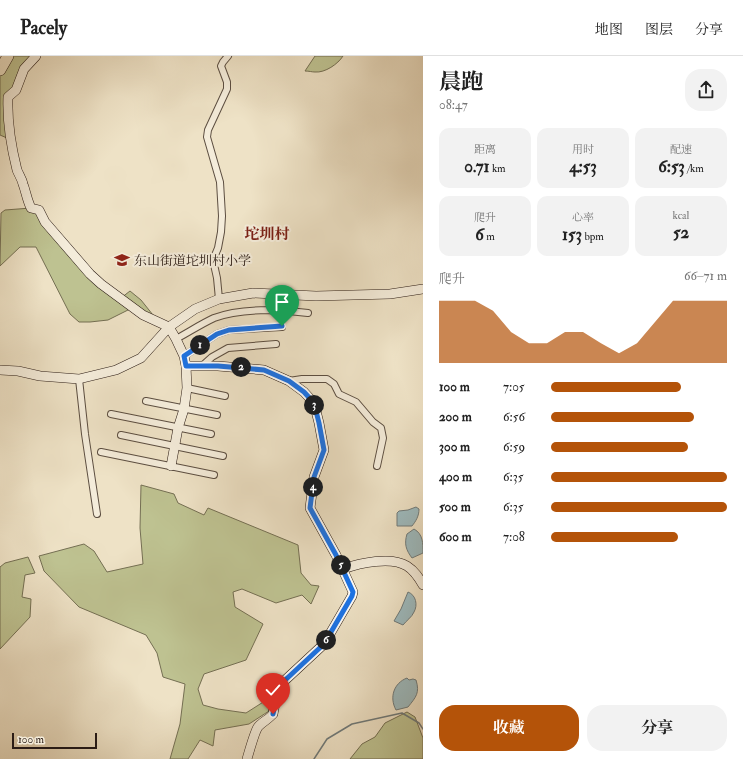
<!DOCTYPE html>
<html lang="zh">
<meta charset="utf-8">
<style>
:root{--surface:#fff;--page:#f2f2f2;--text:#222;--muted:#767676;--line:#e0e0e0;--accent:#b45309}
body{margin:0;font-family:"IM FELL Double Pica","Noto Serif SC",serif;background:var(--page);color:var(--text);height:100vh;display:flex;flex-direction:column;font-size:15px;white-space:nowrap}
*{box-sizing:border-box;margin:0}
p{font-size:13px;color:var(--muted)}
.icon{flex:none;width:22px;height:22px;fill:none;stroke:currentColor;stroke-width:2;stroke-linecap:round;stroke-linejoin:round}
.map{position:relative;flex:1;overflow:hidden}
.side{display:flex;flex-direction:column;background:var(--surface);width:320px}
.side>*{flex:none}
.scale{position:absolute;left:12px;bottom:10px;width:85px;box-sizing:border-box;padding-left:4px;border:2px solid #2b1c15;border-top:0;font-size:11px;line-height:14px;white-space:nowrap;color:#2b1c15;-webkit-text-stroke:3px #f4ecda;paint-order:stroke}
.pin{position:absolute;display:grid;place-items:center;width:34px;height:34px;color:#fff;margin:-41px -17px;border-radius:50% 50% 50% 0;rotate:-45deg;box-shadow:0 0 4px #0007}
.pin .icon{rotate:45deg}
.km{position:absolute;width:20px;height:20px;margin:-10px;border-radius:50%;background:#222;color:#fff;font-size:11px;line-height:20px;text-align:center}
.round{display:grid;place-items:center;flex:none;width:42px;height:42px;border-radius:16px;background:var(--page)}
.overview{display:flex;align-items:center;justify-content:space-between;height:68px;padding:0 16px}
h1{font-size:22px;font-weight:700;line-height:30px}
.figures{display:grid;grid-template-columns:repeat(3,1fr);gap:6px;height:68px;padding:4px 16px}
.figures div{display:grid;align-content:center;border-radius:10px;background:var(--page);text-align:center}
.figures b{font-size:17px;font-weight:700}
.figures small{font-size:11px;font-weight:400}
.figures p{font-size:11px}
.chart{height:112px;padding:8px 16px}
.chart p{display:flex;justify-content:space-between}
.chart svg{width:100%;height:72px;margin-top:4px;fill:var(--accent);opacity:.7}
.primary-button{display:flex;gap:8px;margin-top:auto;padding:8px 16px}
.primary-button a{flex:1;height:46px;border-radius:16px;background:var(--accent);color:#fff;font-size:16px;font-weight:700;line-height:46px;text-align:center}
.primary-button a+a{background:var(--page);color:var(--text)}
ul{padding:0 16px;list-style:none;font-size:13px}
li{display:grid;grid-template-columns:64px 48px 1fr;align-items:center;height:30px}
li i{height:10px;border-radius:5px;background:var(--accent)}
header{display:flex;align-items:center;gap:24px;box-sizing:border-box;height:56px;padding:0 20px;background:var(--surface);border-bottom:1px solid var(--line)}
header strong{font-size:19px}
nav{display:flex;gap:22px;margin-inline-start:auto;font-size:14px}
main{display:flex;flex:1;min-height:0}
.map>svg:first-child{display:block}
</style>
<header>
<strong>Pacely</strong>
<nav><a>地图</a><a>图层</a><a>分享</a></nav>
</header>
<main>
<div class="map">
<svg width="423" height="703" viewBox="0 0 423 703">
<rect width="100%" height="100%" fill="#eee2c6"/>
<filter id="stains"><feTurbulence type="fractalNoise" baseFrequency=".005" numOctaves="4"/><feColorMatrix values="0 0 0 0 .2 0 0 0 0 .09 0 0 0 0 .02 0 0 0 .5 -.17"/></filter>
<radialGradient id="worn" r=".72"><stop offset=".6" stop-color="#630" stop-opacity="0"/><stop offset="1" stop-color="#630" stop-opacity=".3"/></radialGradient>
<!-- green -->
<g fill="#bec291" stroke="#746f53">
<polygon points="12,0 36,0 8,41 7,82 0,79 0,20"/>
<path d="M315,0H343C338,8 325,17 315,16C312,16 309,15 305,15Z"/>
<polygon points="31,152 61,184 121,242 130,235 141,244 157,264 130,253 108,264 90,266 79,266 70,258 36,191 20,191 0,210 1,157 5,154"/>
<polygon points="141,429 174,438 178,447 204,459 208,452 298,489 301,517 311,529 319,530 311,548 302,539 276,547 242,533 233,536 235,551 263,568 246,604 204,618 198,633 203,649 218,653 246,657 268,643 269,655 249,668 215,674 213,690 200,684 188,703 170,703 180,668 185,628 163,621 157,597 146,579 79,551 44,515 39,500 84,488 94,495 107,516 143,508 140,472"/>
<polygon points="28,501 35,517 25,519 22,541 31,543 30,561 0,593 0,511 5,507"/>
<polygon points="407,656 415,661 423,682 423,703 350,703 362,688 375,681 385,667"/>
</g>
<!-- water -->
<g fill="#9ebbbf" stroke="#707b7b">
<path d="M416,451L419,453C419,460 416,465 412,470H397V457L399,455L408,454Z"/>
<path d="M414,473C423,478 423,487 423,497L412,502C406,494 404,488 407,478Z"/>
<path d="M408,536C416,539 418,549 414,556C412,561 406,565 403,569L394,565L401,553Z"/>
<path d="M407,622L409,624L413,623L416,624C420,637 416,641 408,651L396,654C389,641 394,627 407,622Z"/>
</g>
<g fill="none" stroke-linecap="round" stroke-linejoin="round">
<!-- stream -->
<polyline stroke="#707b7b" stroke-width="1.5" points="314,703 327,683 352,668 402,657 419,667 423,673"/>
<!-- street casing -->
<g stroke="#5c4e41" stroke-width="8">
<g id="street">
<polyline points="219,243 217,222 213,204 218,192 221,176 222,160 220,126 207,81 208,74 227,33 227,26 221,10 223,6 228,0"/>
<path d="M176,283C189,276 201,268 214,262C240,252 281,253 308,257"/>
<polyline points="184,300 217,278 229,274 282,271"/>
<polyline points="202,310 212,301 228,292 276,288"/>
<polyline points="79,323 85,378 97,458"/>
<polyline points="289,325 302,323 327,323 334,328 339,338 356,346 373,366 381,372 383,382 377,410"/>
<polyline points="187,332 225,340"/>
<polyline points="146,345 217,359"/>
<polyline points="111,358 211,378"/>
<polyline points="121,379 223,400"/>
<polyline points="101,396 214,419"/>
</g>
</g>
<!-- secondary casing -->
<g stroke="#2b1c15" stroke-width="10">
<g id="secondary">
<path d="M36,0L24,13L16,34L8,41C7,66 11,90 17,114C19,119 22,123 23,128C26,136 27,144 31,152L39,154L45,166L90,218L101,228L143,259L169,271L176,283L184,300L186,310L187,332L184,353L178,372L171,410"/>
<path d="M186,310H218L264,314L289,325L304,336L314,347L319,367L324,394L314,421L310,452L336,499L353,536L352,540L324,588L282,627L277,636L273,658C269,663 262,666 258,671C255,675 249,696 247,703"/>
<polyline points="0,314 18,315 40,320 79,323 116,314 141,302 169,271 195,253 219,243 253,237 316,240 390,238 423,233"/>
<path d="M343,513C360,507 391,500 407,510C415,515 419,522 423,529"/>
</g>
</g>
<!-- highway casing -->
<g stroke="#2b1c15" stroke-width="12">
<polyline id="highway" points="0,14 8,0"/>
</g>
<!-- street -->
<use href="#street" stroke="#f4ecda" stroke-width="6"/>
<!-- secondary -->
<use href="#secondary" stroke="#f4ecda" stroke-width="9"/>
<!-- highway -->
<use href="#highway" stroke="#eee2c6" stroke-width="11"/>
</g>
<g fill="none" stroke-linecap="round" stroke-linejoin="round">
<!-- route casing -->
<g stroke="#fff" stroke-width="8">
<polyline id="route" points="273,658 277,636 282,627 324,588 352,540 353,536 336,499 310,452 314,421 324,394 319,367 314,347 304,336 289,325 264,314 218,310 186,310 184,300 217,278 229,274 282,270"/>
</g>
<!-- route -->
<use href="#route" stroke="#1a73e8" stroke-width="5"/>
</g>
<!-- icons -->
<defs>
<g id="school-bare" transform="scale(1.2)"><path d="M0-5L7-2L0 1L-7-2ZM-4 1L0 2.5L4 1V4Q0 6-4 4Z" fill="#8f2418" stroke="#f4ecda" stroke-width="2.5" paint-order="stroke"/></g>
</defs>
<g fill-rule="evenodd">
<use href="#school-bare" x="122" y="204"/>
</g>
<g text-anchor="middle" stroke-width="4" stroke-linejoin="round" paint-order="stroke">
<!-- poi labels -->
<g font-size="13" fill="#2b1c15" stroke="#f4ecda" text-anchor="start">
<text x="134" y="209">东山街道坨圳村小学</text>
</g>
<!-- quarter labels -->
<g font-size="15" font-weight="bold" fill="#7a1f14" stroke="#f4ecda">
<text x="267" y="183">坨圳村</text>
</g>
</g>
<rect width="100%" height="100%" filter="url(#stains)"/>
<rect width="100%" height="100%" fill="url(#worn)"/>
</svg>
<div class="scale">100 m</div>
<div class="pin" style="left:282px;top:270px;background:#1e9e55"><svg class="icon" aria-label="arrive" viewBox="0 0 24 24"><path d="M6 21V4h12l-3 4 3 4H6"/></svg></div>
<div class="pin" style="left:273px;top:658px;background:#d93025"><svg class="icon" aria-label="check" viewBox="0 0 24 24"><path d="M5 12l5 5 9-10"/></svg></div>
<b class="km" style="left:200px;top:289px">1</b>
<b class="km" style="left:241px;top:311px">2</b>
<b class="km" style="left:314px;top:349px">3</b>
<b class="km" style="left:313px;top:431px">4</b>
<b class="km" style="left:341px;top:509px">5</b>
<b class="km" style="left:326px;top:584px">6</b>
</div>
<section class="side">
<div class="overview"><div><h1>晨跑</h1><p>08:47</p></div><a class="round"><svg class="icon" aria-label="share" viewBox="0 0 24 24"><path d="M12 15V3M7 8l5-5 5 5M5 13v7h14v-7"/></svg></a></div>
<div class="figures">
<div><p>距离</p><b>0.71<small> km</small></b></div>
<div><p>用时</p><b>4:53</b></div>
<div><p>配速</p><b>6:53<small> /km</small></b></div>
</div>
<div class="figures">
<div><p>爬升</p><b>6<small> m</small></b></div>
<div><p>心率</p><b>153<small> bpm</small></b></div>
<div><p>kcal</p><b>52</b></div>
</div>
<div class="chart"><p><span>爬升</span>66–71 m</p>
<svg viewBox="0 0 160 44" preserveAspectRatio="none"><path d="M0 44V6L10 6L20 6L30 12L40 25L50 32L60 32L70 25L80 25L90 32L100 38L110 32L120 19L130 6L140 6L150 6L160 6V44z"/></svg>
</div>
<ul>
<li><b>100 m</b>7:05<i style="width:74%"></i></li>
<li><b>200 m</b>6:56<i style="width:81%"></i></li>
<li><b>300 m</b>6:59<i style="width:78%"></i></li>
<li><b>400 m</b>6:35<i style="width:100%"></i></li>
<li><b>500 m</b>6:35<i style="width:100%"></i></li>
<li><b>600 m</b>7:08<i style="width:72%"></i></li>
</ul>
<div class="primary-button"><a>收藏</a><a>分享</a></div>
</section>
</main>
